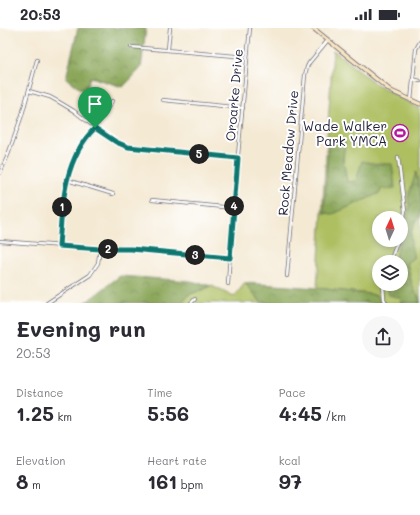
<!DOCTYPE html>
<style>
:root{--surface:#fff;--page:#f7f7f7;--text:#2b2b33;--muted:#7c7c81}
body{margin:0;font-family:Mali,sans-serif;background:var(--page);color:var(--text);height:100vh;display:flex;flex-direction:column;font-size:15px;white-space:nowrap}
*{box-sizing:border-box;margin:0}
p{font-size:13px;color:var(--muted)}
.icon{flex:none;width:22px;height:22px;fill:none;stroke:currentColor;stroke-width:2;stroke-linecap:round;stroke-linejoin:round}
.map{position:relative;height:275px;overflow:hidden}
.sheet{display:flex;flex-direction:column;background:var(--surface);flex:1}
.sheet>*{flex:none}
.needle{width:26px;rotate:4deg}
.buttons{position:absolute;left:372px;top:183px;display:grid;gap:8px}
.buttons a{display:grid;place-items:center;width:36px;height:36px;border-radius:50%;background:var(--surface);box-shadow:0 2px 6px #0003;font-size:20px}
.pin{position:absolute;display:grid;place-items:center;width:34px;height:34px;color:#fff;margin:-41px -17px;border-radius:50% 50% 50% 0;rotate:-45deg;box-shadow:0 0 4px #0007}
.pin .icon{rotate:45deg}
.km{position:absolute;width:20px;height:20px;margin:-10px;border-radius:50%;background:#222;color:#fff;font-size:11px;line-height:20px;text-align:center}
.round{display:grid;place-items:center;flex:none;width:42px;height:42px;border-radius:21px;background:var(--page)}
.headline{display:flex;align-items:center;justify-content:space-between;height:68px;padding:0 16px}
h1{font-size:22px;font-weight:800;line-height:30px}
.metrics{display:grid;grid-template-columns:repeat(3,1fr);gap:6px;height:68px;padding:4px 16px}
.metrics div{display:grid;align-content:center}
.metrics b{font-size:20px;font-weight:800}
.metrics small{font-size:11px;font-weight:400}
.metrics p{font-size:11px}
.status{display:flex;justify-content:space-between;align-items:center;height:28px;padding:0 20px;background:var(--surface);direction:ltr}
.status svg{height:11px;fill:currentColor}
.map>svg:first-child{display:block}
</style>
<div class="status"><b>20:53</b><svg viewBox="0 0 49 12"><path d="M0 12V9h3v3zM5 12V6h3v6zM10 12V3h3v9zM15 12V0h3v12zM26 1h20v11H26zM47 4h2v5h-2z"/></svg></div>
<div class="map">
<svg width="420" height="275" viewBox="0 0 420 275">
<defs>
<pattern id="forest-crowns" width="20" height="18" patternUnits="userSpaceOnUse"><rect width="20" height="18" fill="#8aa658"/><path d="M2 6a3 3 0 1 1 6 0M12 15a3 3 0 1 1 6 0" fill="none" stroke="#70874a"/></pattern>
</defs>
<rect width="100%" height="100%" fill="#fff"/>
<filter id="ink" filterUnits="userSpaceOnUse"><feTurbulence type="fractalNoise" baseFrequency=".025" numOctaves="2"/><feDisplacementMap in="SourceGraphic" scale="8" xChannelSelector="R" yChannelSelector="G"/><feConvolveMatrix kernelMatrix="1 2 1 2 8 2 1 2 1" color-interpolation-filters="sRGB"/></filter>
<filter id="wash" filterUnits="userSpaceOnUse"><feTurbulence type="fractalNoise" baseFrequency=".012" numOctaves="4" result="noise"/><feDisplacementMap in="SourceGraphic" scale="16" xChannelSelector="R" yChannelSelector="G"/><feGaussianBlur stdDeviation="0.9" result="paint"/><feColorMatrix in="noise" values="0 0 0 0 0 0 0 0 0 0 0 0 0 0 0 0 0 1.4 0 .05"/><feComposite in="paint" operator="in"/></filter>
<g filter="url(#wash)">
<rect width="100%" height="100%" fill="#f4e9d3"/>
<!-- green -->
<g fill="#aebf62" stroke="#68704e" fill-rule="evenodd">
<path d="M333,22L377,57L420,81V275H381L377,267L317,260ZM379,190H401V212H379ZM379,234H401V256H379Z"/>
<polygon points="245,255 262,275 181,275 188,267 212,258 234,269"/>
</g>
<!-- forest -->
<g fill="url(#forest-crowns)" stroke="#56644a">
<polygon points="78,0 146,0 141,40 123,59 90,49 85,65 66,50"/>
<polygon points="329,111 345,115 343,131 347,154 356,153 362,133 376,136 392,136 395,160 381,161 380,165 333,186 324,185"/>
<path d="M416,144C419,157 420,171 420,185C419,190 414,194 413,199C409,209 411,220 414,230L407,234L412,257L420,272V275H402L400,270L389,267L387,256H401V234H393L406,195L410,178L408,170Z"/>
<polygon points="120,248 190,253 212,258 188,267 181,275 85,275"/>
<polygon points="245,255 317,260 377,267 381,275 262,275"/>
</g>
</g>
<g filter="url(#ink)">
<g fill="none" stroke-linecap="round" stroke-linejoin="round">
<!-- street casing -->
<g stroke="#6c6870" stroke-width="4">
<g id="street">
<polyline points="131,19 247,29"/>
<polyline points="168,21 170,0"/>
<polyline points="413,51 420,53"/>
<polyline points="29,63 50,69 59,74 74,83 106,108 124,118 238,130"/>
<polyline points="163,72 243,80"/>
<polyline points="411,73 416,21 420,14"/>
<polyline points="398,129 405,183 401,202"/>
<polyline points="0,145 8,127 22,87 37,32"/>
<polyline points="67,152 113,166"/>
<polyline points="152,172 233,180"/>
<polyline points="0,213 100,221 131,221 230,230"/>
<polyline points="59,218 62,178 69,144 77,124 95,100 112,73"/>
<polyline points="390,234 398,212"/>
<polyline points="287,248 305,47 307,39 309,35 328,12"/>
<polyline points="228,256 233,180 250,0"/>
<polyline points="383,256 384,271 386,275"/>
<polyline points="47,275 90,247 98,235 100,221"/>
<polyline points="191,275 195,271"/>
</g>
</g>
<!-- secondary casing -->
<g stroke="#6c6870" stroke-width="5">
<polyline id="secondary" points="313,0 391,63 420,76"/>
</g>
<!-- street -->
<use href="#street" stroke="#fff" stroke-width="2.5"/>
<!-- secondary -->
<use href="#secondary" stroke="#fae7c3" stroke-width="3.5"/>
</g>
</g>
<g fill="none" stroke-linecap="round" stroke-linejoin="round" filter="url(#ink)">
<!-- route casing -->
<g stroke="#fff" stroke-width="8">
<path id="route" d="M95,100L116,114L128,119L238,130L230,230L131,221H100L59,218C62,177 64,130 95,100Z"/>
</g>
<!-- route -->
<use href="#route" stroke="#0f766e" stroke-width="5"/>
</g>
<!-- icons -->
<defs>
<g id="stadium-ring" transform="scale(0.9)"><circle r="9.5" fill="#fff" stroke="#b5179e" stroke-width="1.5"/><path d="M0-5a6.5 5 0 1 0 0 10a6.5 5 0 1 0 0-10ZM-3.5-1.8h7v3.6h-7Z" fill="#b5179e"/></g>
</defs>
<g fill-rule="evenodd">
<use href="#stadium-ring" x="400" y="105"/>
</g>
<g text-anchor="middle" stroke-width="4" stroke-linejoin="round" paint-order="stroke">
<!-- street labels -->
<g font-size="13" fill="#22223b" stroke="#fff">
<text transform="translate(234 67) rotate(-85)" y="5">Oroarke Drive</text>
<text transform="translate(288 125) rotate(-85)" y="5">Rock Meadow Drive</text>
</g>
<!-- poi labels -->
<g font-size="13" fill="#22223b" stroke="#fff" text-anchor="end">
<text x="387" y="103">Wade Walker<tspan x="387" dy="15">Park YMCA</tspan></text>
</g>
</g>
</svg>
<div class="buttons">
<a><svg class="needle" viewBox="-14 -14 28 28"><path d="M0-13l5 13h-10z" fill="#e53935"/><path d="M0 13l5-13h-10z" fill="#7c7c81"/></svg></a>
<a><svg class="icon" aria-label="layers" viewBox="0 0 24 24"><path d="M12 4l9 5-9 5-9-5zM3 14l9 5 9-5"/></svg></a>
</div>
<div class="pin" style="left:95px;top:100px;background:#1e9e55"><svg class="icon" aria-label="arrive" viewBox="0 0 24 24"><path d="M6 21V4h12l-3 4 3 4H6"/></svg></div>
<b class="km" style="left:62px;top:179px">1</b>
<b class="km" style="left:108px;top:221px">2</b>
<b class="km" style="left:195px;top:227px">3</b>
<b class="km" style="left:234px;top:178px">4</b>
<b class="km" style="left:199px;top:126px">5</b>
</div>
<section class="sheet">
<div class="headline"><div><h1>Evening run</h1><p>20:53</p></div><a class="round"><svg class="icon" aria-label="share" viewBox="0 0 24 24"><path d="M12 15V3M7 8l5-5 5 5M5 13v7h14v-7"/></svg></a></div>
<div class="metrics">
<div><p>Distance</p><b>1.25<small> km</small></b></div>
<div><p>Time</p><b>5:56</b></div>
<div><p>Pace</p><b>4:45<small> /km</small></b></div>
</div>
<div class="metrics">
<div><p>Elevation</p><b>8<small> m</small></b></div>
<div><p>Heart rate</p><b>161<small> bpm</small></b></div>
<div><p>kcal</p><b>97</b></div>
</div>
</section>
